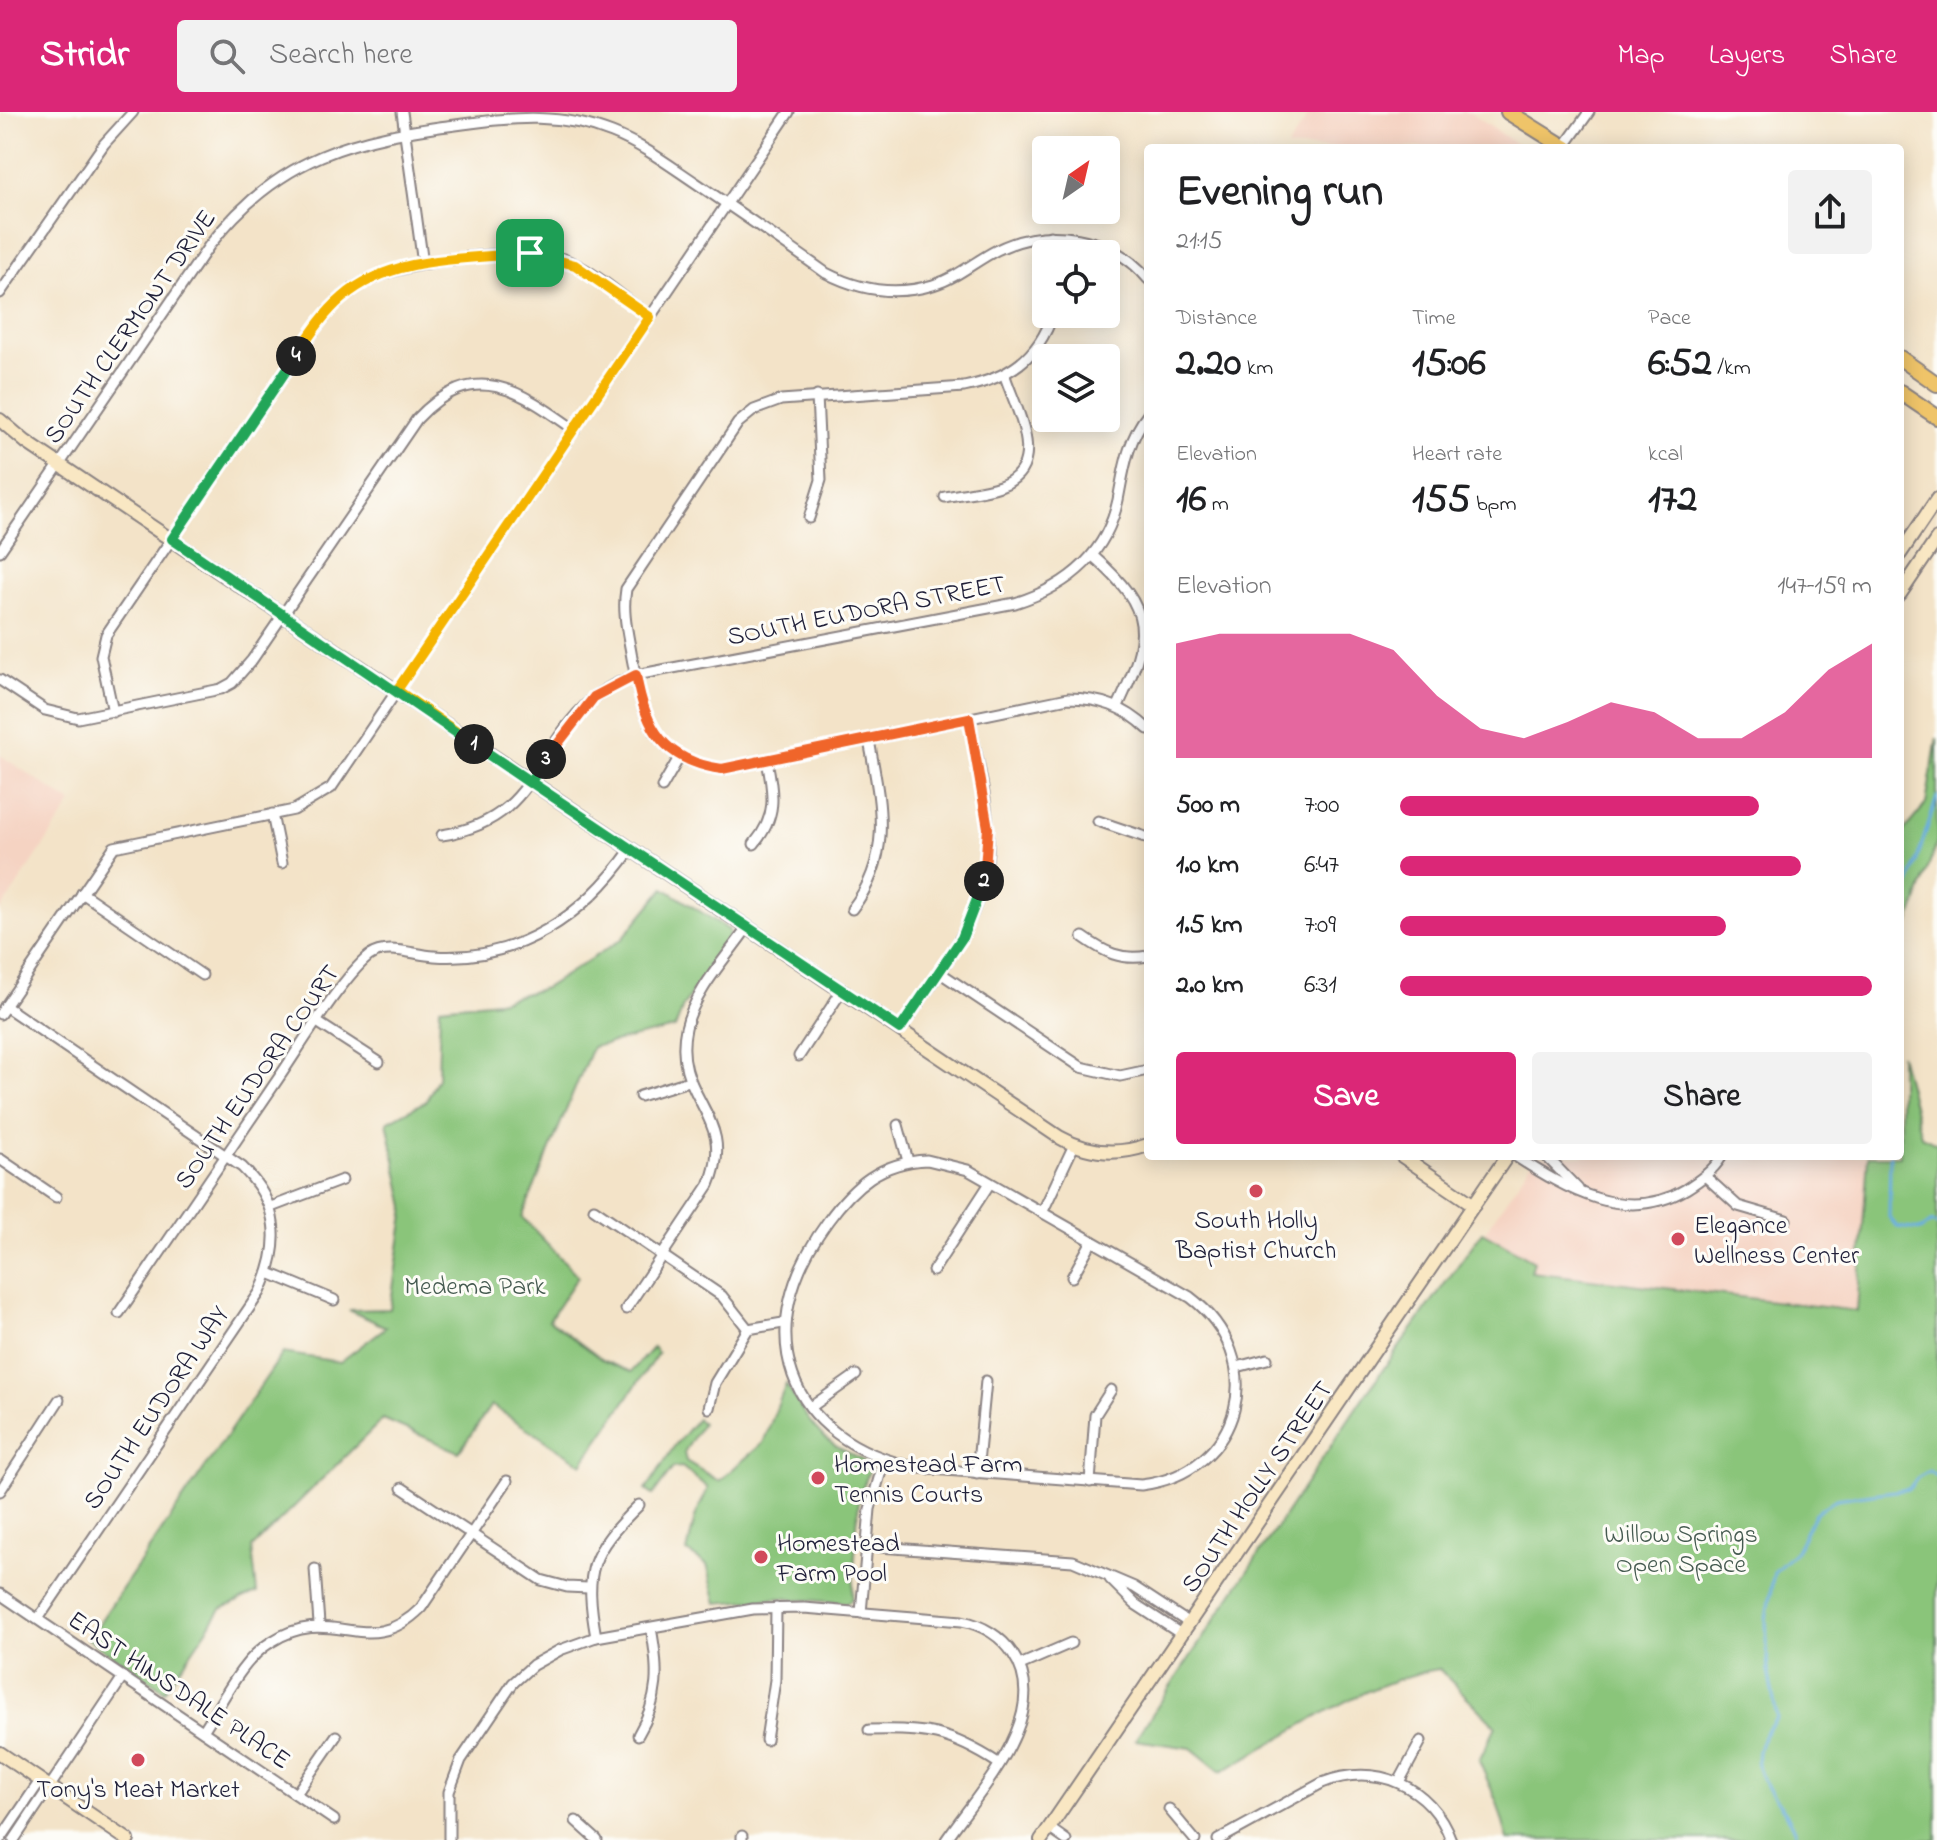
<!DOCTYPE html>
<meta charset="utf-8">
<style>
:root{--surface:#fff;--page:#f2f2f2;--text:#202124;--muted:#757577;--accent:#db2777}
body{margin:0;font-family:"Indie Flower",sans-serif;background:var(--page);color:var(--text);height:100vh;display:flex;flex-direction:column;font-size:30px;white-space:nowrap}
*{box-sizing:border-box;margin:0}
p{font-size:26px;color:var(--muted)}
.icon{flex:none;width:44px;height:44px;fill:none;stroke:currentColor;stroke-width:2;stroke-linecap:round;stroke-linejoin:round}
.map{position:relative;flex:1;overflow:hidden}
.side{position:absolute;left:1144px;top:32px;width:760px;height:1016px;display:flex;flex-direction:column;background:var(--surface);border-radius:8px;box-shadow:0 4px 20px #0003}
.side>*{flex:none}
.needle{width:52px;rotate:34deg}
.fabs{position:absolute;left:1032px;top:24px;display:grid;gap:16px}
.fabs a{display:grid;place-items:center;width:88px;height:88px;border-radius:8px;background:var(--surface);box-shadow:0 4px 20px #0003;font-size:40px}
.pin{position:absolute;display:grid;place-items:center;width:68px;height:68px;color:#fff;margin:-34px;border-radius:16px;box-shadow:0 4px 12px #0006}
.km{position:absolute;width:40px;height:40px;margin:-20px;border-radius:50%;background:#222;color:#fff;font-size:22px;line-height:40px;text-align:center}
.round{display:grid;place-items:center;flex:none;width:84px;height:84px;border-radius:8px;background:var(--page)}
.head{display:flex;align-items:center;justify-content:space-between;height:136px;padding:0 32px}
h1{font-size:44px;font-weight:800;line-height:60px}
.metrics{display:grid;grid-template-columns:repeat(3,1fr);gap:12px;height:136px;padding:8px 32px}
.metrics div{display:grid;align-content:center}
.metrics b{font-size:40px;font-weight:800}
.metrics small{font-size:22px;font-weight:400}
.metrics p{font-size:22px}
.chart{height:224px;padding:16px 32px}
.chart p{display:flex;justify-content:space-between}
.chart svg{width:100%;height:144px;margin-top:8px;fill:var(--accent);opacity:.7}
.primary-button{display:flex;gap:16px;margin-top:auto;padding:16px 32px}
.primary-button a{flex:1;height:92px;border-radius:8px;background:var(--accent);color:#fff;font-size:32px;font-weight:800;line-height:92px;text-align:center}
.primary-button a+a{background:var(--page);color:var(--text)}
ul{padding:0 32px;list-style:none;font-size:26px}
li{display:grid;grid-template-columns:128px 96px 1fr;align-items:center;height:60px}
li i{height:20px;border-radius:10px;background:var(--accent)}
header{display:flex;align-items:center;gap:48px;box-sizing:border-box;height:112px;padding:0 40px;background:var(--accent);color:#fff}
header strong{font-size:38px}
nav{display:flex;gap:44px;margin-inline-start:auto;font-size:28px}
.search{width:560px;height:72px;background:var(--page);display:flex;align-items:center;gap:20px;box-sizing:border-box;padding:0 28px;border-radius:8px;color:var(--muted);font-size:30px}
.map>svg:first-child{display:block}
</style>
<header>
<strong>Stridr</strong>
<div class="search"><svg class="icon" aria-label="search" viewBox="0 0 24 24"><circle cx="10" cy="10" r="6"/><path d="M15 15l6 6"/></svg>Search here</div>
<nav><a>Map</a><a>Layers</a><a>Share</a></nav>
</header>
<div class="map">
<svg width="1937" height="1728" viewBox="0 0 1937 1728">
<rect width="100%" height="100%" fill="#fdfcf7"/>
<filter id="ink" filterUnits="userSpaceOnUse"><feTurbulence type="fractalNoise" baseFrequency=".0125" numOctaves="2"/><feDisplacementMap in="SourceGraphic" scale="16" xChannelSelector="R" yChannelSelector="G"/><feConvolveMatrix kernelMatrix="1 2 1 2 8 2 1 2 1" color-interpolation-filters="sRGB"/></filter>
<filter id="wash" filterUnits="userSpaceOnUse"><feTurbulence type="fractalNoise" baseFrequency=".006" numOctaves="4" result="noise"/><feDisplacementMap in="SourceGraphic" scale="32" xChannelSelector="R" yChannelSelector="G"/><feGaussianBlur stdDeviation="1.8" result="paint"/><feColorMatrix in="noise" values="0 0 0 0 0 0 0 0 0 0 0 0 0 0 0 0 0 1.4 0 .05"/><feComposite in="paint" operator="in"/></filter>
<g filter="url(#wash)">
<rect width="100%" height="100%" fill="#f3e3c8"/>
<!-- built -->
<g fill="#f5d3c2">
<polygon points="1311,0 1469,0 1522,36 1287,36"/>
<polygon points="0,643 72,691 0,799"/>
<polygon points="1536,1044 1868,1044 1857,1199 1530,1160 1533,1148 1484,1121"/>
</g>
<!-- green -->
<g fill="#8ac57a" stroke="#56745a" stroke-width="2">
<polygon points="1937,626 1937,730 1900,839 1903,759 1900,723 1926,692"/>
<polygon points="664,776 729,818 729,823 683,895 675,916 592,935 522,1105 578,1164 549,1208 604,1249 631,1260 653,1235 658,1241 582,1352 491,1293 459,1340 383,1307 252,1436 257,1481 221,1497 165,1579 88,1527 283,1241 340,1250 386,1215 349,1198 390,1197 405,1095 387,1010 426,989 438,966 440,895 498,889 545,876 622,827"/>
<path d="M1900,942L1921,1024L1937,1031V1728H1508L1497,1690L1479,1649L1496,1614L1439,1557C1360,1570 1290,1623 1221,1660L1191,1636L1135,1628L1364,1284L1482,1120L1534,1149L1531,1160L1857,1199L1868,1044H1900Z"/>
<path d="M786,1272C799,1293 812,1318 833,1332C845,1341 863,1344 870,1357L859,1385L852,1487L847,1491L780,1486L717,1491L707,1453L687,1440L695,1405L708,1376L682,1355L673,1356L653,1383L646,1378L675,1333L697,1307L702,1311L684,1341L686,1349L719,1369L763,1331Z"/>
</g>
<g fill="none" stroke-linecap="round" stroke-linejoin="round">
<!-- stream -->
<g stroke="#6aaee0" stroke-width="3">
<polyline points="1900,801 1937,685"/>
<polyline points="1890,1044 1889,1105 1897,1115 1921,1118 1932,1110 1937,1113"/>
<path d="M1798,1728C1791,1691 1746,1671 1760,1632C1763,1623 1772,1613 1777,1605L1768,1558L1766,1507L1774,1460L1796,1439L1815,1401L1836,1387L1909,1377L1917,1366L1929,1359L1937,1365"/>
</g>
</g>
</g>
<g filter="url(#ink)">
<g fill="none" stroke-linecap="round" stroke-linejoin="round">
<!-- street casing -->
<g stroke="#8a8282" stroke-width="13">
<g id="street">
<polyline points="402,0 423,152"/>
<polyline points="1564,35 1589,0"/>
<polyline points="1050,124 1051,142"/>
<polyline points="0,181 104,32 133,0"/>
<path d="M1053,202C1038,247 1008,266 964,275L781,288L754,298L738,311L626,477C622,501 628,522 632,546C643,605 653,648 722,657L1068,586C1100,586 1125,595 1148,617"/>
<path d="M945,385C963,381 983,380 1000,374C1051,356 1015,296 1005,264"/>
<polyline points="809,406 821,368 817,284"/>
<path d="M0,439L209,134C278,44 355,25 463,12C515,5 562,1 612,21C643,33 669,53 696,71C739,100 783,130 826,161C859,178 896,184 933,173C957,166 975,149 997,138C1047,113 1112,123 1148,167"/>
<path d="M1093,444C1155,498 1151,524 1118,594"/>
<path d="M0,568L45,598L78,606L221,577L232,571L252,548L417,307C474,246 519,278 575,318"/>
<path d="M113,600L101,544L106,523L319,211C331,195 345,180 364,170C403,150 522,133 563,147C594,158 623,186 650,205"/>
<polyline points="662,675 680,644"/>
<polyline points="272,702 282,751"/>
<polyline points="1098,709 1148,726"/>
<path d="M442,723C537,708 531,641 592,587C605,576 620,570 636,563L1015,491C1066,475 1106,444 1118,388C1124,357 1127,329 1148,302"/>
<path d="M754,732C777,705 774,682 767,649"/>
<polyline points="82,781 202,863"/>
<path d="M852,797C894,743 880,690 869,628"/>
<path d="M1083,825C1104,840 1121,849 1148,844"/>
<polyline points="939,860 1081,955 1120,964 1148,958"/>
<path d="M5,894L242,1055C280,1092 282,1133 260,1180L38,1507"/>
<polyline points="0,902 114,735 294,698 331,676 789,0"/>
<polyline points="317,910 379,950"/>
<path d="M900,917C943,855 993,796 988,717C986,680 976,643 969,606"/>
<polyline points="799,944 841,880"/>
<polyline points="640,984 689,969"/>
<polyline points="898,1013 908,1049"/>
<path d="M1515,1044C1566,1077 1626,1113 1686,1077C1700,1068 1713,1059 1722,1044"/>
<polyline points="1546,1044 1578,1077"/>
<polyline points="0,1047 56,1085"/>
<path d="M927,1048L968,1058L1190,1185C1271,1246 1243,1361 1141,1373L919,1356C784,1329 748,1218 828,1109C854,1073 881,1050 927,1048Z"/>
<polyline points="1705,1064 1738,1094 1786,1108"/>
<polyline points="271,1095 342,1068"/>
<polyline points="594,1097 722,1184 748,1217"/>
<polyline points="1042,1101 1074,1033"/>
<polyline points="933,1159 990,1071"/>
<polyline points="269,1161 334,1188"/>
<polyline points="1072,1165 1092,1129"/>
<path d="M626,1197L709,1073C739,1003 671,986 686,916C694,880 726,846 747,816"/>
<path d="M119,1201C174,1121 228,1041 282,961C303,930 342,866 369,844C387,831 414,843 434,844C518,850 584,804 631,737"/>
<polyline points="1237,1255 1267,1247"/>
<polyline points="811,1295 856,1263"/>
<polyline points="709,1296 715,1271 748,1217 783,1211"/>
<polyline points="977,1361 986,1269"/>
<polyline points="1090,1370 1095,1303 1111,1278"/>
<polyline points="402,1376 541,1468 567,1475 588,1476"/>
<polyline points="0,1379 59,1288"/>
<polyline points="866,1434 1073,1449 1134,1475 1189,1511"/>
<polyline points="315,1457 319,1512"/>
<polyline points="1110,1467 1135,1492 1181,1522"/>
<polyline points="0,1482 334,1708"/>
<polyline points="861,1501 870,1397 884,1349"/>
<path d="M596,1525C584,1458 590,1441 639,1393"/>
<polyline points="1020,1553 1071,1531"/>
<path d="M869,1618C925,1616 950,1620 998,1651"/>
<path d="M203,1619C222,1591 241,1548 271,1530C333,1490 367,1550 421,1496L507,1369"/>
<path d="M638,1623C660,1586 659,1558 651,1516"/>
<polyline points="766,1628 775,1568 776,1496"/>
<polyline points="1399,1670 1421,1629"/>
<polyline points="296,1682 336,1624"/>
<polyline points="1169,1697 1195,1728"/>
<polyline points="576,1709 597,1728"/>
<polyline points="1049,1716 1066,1728"/>
<polyline points="742,1724 742,1728"/>
<polyline points="0,1728 40,1669"/>
<polyline points="14,1728 123,1565"/>
<path d="M449,1728V1680L461,1648L513,1571L533,1553L560,1538L596,1525L753,1497L804,1496L962,1509C982,1513 1001,1524 1013,1542C1054,1602 979,1679 946,1728"/>
<path d="M1218,1728L1322,1671C1375,1650 1431,1673 1451,1728"/>
</g>
</g>
<!-- secondary casing -->
<g stroke="#8a8282" stroke-width="16">
<g id="secondary">
<path d="M0,308L26,330L1059,1025C1087,1041 1117,1044 1148,1033"/>
<polyline points="1900,442 1937,387"/>
<polyline points="1900,482 1937,427"/>
<polyline points="1402,1044 1474,1093"/>
<polyline points="0,1641 128,1728"/>
<polyline points="1041,1728 1507,1044"/>
</g>
</g>
<!-- primary casing -->
<g stroke="#8a8282" stroke-width="18">
<g id="primary">
<polyline points="1508,0 1566,36"/>
<polyline points="1900,246 1937,272"/>
<polyline points="1900,280 1937,305"/>
</g>
</g>
<!-- street -->
<use href="#street" stroke="#fff" stroke-width="9"/>
<!-- secondary -->
<use href="#secondary" stroke="#f9e7c3" stroke-width="12"/>
<!-- primary -->
<use href="#primary" stroke="#efc469" stroke-width="14"/>
</g>
</g>
<g fill="none" stroke-linecap="round" stroke-linejoin="round" filter="url(#ink)">
<!-- split-1 casing -->
<g stroke="#fff" stroke-width="16">
<polyline id="split-1" points="474,632 397,578 650,205 575,153 530,141"/>
</g>
<!-- split-2 casing -->
<g stroke="#fff" stroke-width="16">
<polyline id="split-2" points="474,632 900,917 962,826 984,769"/>
</g>
<!-- split-3 casing -->
<g stroke="#fff" stroke-width="16">
<path id="split-3" d="M546,647L594,585L636,563C645,616 664,649 722,657L969,606L988,716L984,769"/>
</g>
<!-- split-4 casing -->
<g stroke="#fff" stroke-width="16">
<polyline id="split-4" points="296,244 172,427 530,671 546,647"/>
</g>
<!-- split-5 casing -->
<g stroke="#fff" stroke-width="16">
<path id="split-5" d="M296,244C310,223 323,202 342,186C390,143 469,147 530,141"/>
</g>
<!-- split-1 -->
<use href="#split-1" stroke="#f5b400" stroke-width="10"/>
<!-- split-2 -->
<use href="#split-2" stroke="#22a559" stroke-width="10"/>
<!-- split-3 -->
<use href="#split-3" stroke="#f0652b" stroke-width="10"/>
<!-- split-4 -->
<use href="#split-4" stroke="#22a559" stroke-width="10"/>
<!-- split-5 -->
<use href="#split-5" stroke="#f5b400" stroke-width="10"/>
</g>
<!-- markers -->
<g fill="#d1495b" stroke="#fdfcf7" stroke-width="3">
<circle cx="1256" cy="1079" r="8"/>
<circle cx="1678" cy="1127" r="8"/>
<circle cx="818" cy="1366" r="8"/>
<circle cx="761" cy="1445" r="8"/>
<circle cx="138" cy="1648" r="8"/>
</g>
<g text-anchor="middle" stroke-width="6" stroke-linejoin="round" paint-order="stroke">
<!-- street labels -->
<g font-size="26" fill="#22223b" stroke="#fdfcf7">
<text transform="translate(129 214) rotate(-55)" y="9">SOUTH CLERMONT DRIVE</text>
<text transform="translate(866 497) rotate(-11)" y="9">SOUTH EUDORA STREET</text>
<text transform="translate(256 964) rotate(-55)" y="9">SOUTH EUDORA COURT</text>
<text transform="translate(155 1295) rotate(-56)" y="9">SOUTH EUDORA WAY</text>
<text transform="translate(1256 1374) rotate(-56)" y="9">SOUTH HOLLY STREET</text>
<text transform="translate(180 1577) rotate(34)" y="9">EAST HINSDALE PLACE</text>
</g>
<!-- poi labels -->
<g font-size="26" fill="#22223b" stroke="#fdfcf7" text-anchor="start">
<text x="1256" y="1116" text-anchor="middle">South Holly<tspan x="1256" dy="30">Baptist Church</tspan></text>
<text x="1694" y="1121">Elegance<tspan x="1694" dy="30">Wellness Center</tspan></text>
<text x="834" y="1360">Homestead Farm<tspan x="834" dy="30">Tennis Courts</tspan></text>
<text x="777" y="1439">Homestead<tspan x="777" dy="30">Farm Pool</tspan></text>
<text x="138" y="1685" text-anchor="middle">Tony's Meat Market</text>
</g>
<!-- park labels -->
<g font-size="26" fill="#465b51" stroke="#fdfcf7">
<text x="475" y="1182">Medema Park</text>
<text x="1681" y="1430">Willow Springs<tspan x="1681" dy="30">Open Space</tspan></text>
</g>
</g>
</svg>
<div class="fabs">
<a><svg class="needle" viewBox="-14 -14 28 28"><path d="M0-13l5 13h-10z" fill="#e53935"/><path d="M0 13l5-13h-10z" fill="#757577"/></svg></a>
<a><svg class="icon" aria-label="locate" viewBox="0 0 24 24"><circle cx="12" cy="12" r="6"/><path d="M12 2v4M12 18v4M2 12h4M18 12h4"/></svg></a>
<a><svg class="icon" aria-label="layers" viewBox="0 0 24 24"><path d="M12 4l9 5-9 5-9-5zM3 14l9 5 9-5"/></svg></a>
</div>
<div class="pin" style="left:530px;top:141px;background:#1e9e55"><svg class="icon" aria-label="arrive" viewBox="0 0 24 24"><path d="M6 21V4h12l-3 4 3 4H6"/></svg></div>
<b class="km" style="left:474px;top:632px">1</b>
<b class="km" style="left:984px;top:769px">2</b>
<b class="km" style="left:546px;top:647px">3</b>
<b class="km" style="left:296px;top:244px">4</b>
<section class="side">
<div class="head"><div><h1>Evening run</h1><p>21:15</p></div><a class="round"><svg class="icon" aria-label="share" viewBox="0 0 24 24"><path d="M12 15V3M7 8l5-5 5 5M5 13v7h14v-7"/></svg></a></div>
<div class="metrics">
<div><p>Distance</p><b>2.20<small> km</small></b></div>
<div><p>Time</p><b>15:06</b></div>
<div><p>Pace</p><b>6:52<small> /km</small></b></div>
</div>
<div class="metrics">
<div><p>Elevation</p><b>16<small> m</small></b></div>
<div><p>Heart rate</p><b>155<small> bpm</small></b></div>
<div><p>kcal</p><b>172</b></div>
</div>
<div class="chart"><p><span>Elevation</span>147–159 m</p>
<svg viewBox="0 0 160 44" preserveAspectRatio="none"><path d="M0 44V9L10 6L20 6L30 6L40 6L50 11L60 25L70 35L80 38L90 33L100 27L110 30L120 38L130 38L140 30L150 17L160 9V44z"/></svg>
</div>
<ul>
<li><b>500 m</b>7:00<i style="width:76%"></i></li>
<li><b>1.0 km</b>6:47<i style="width:85%"></i></li>
<li><b>1.5 km</b>7:09<i style="width:69%"></i></li>
<li><b>2.0 km</b>6:31<i style="width:100%"></i></li>
</ul>
<div class="primary-button"><a>Save</a><a>Share</a></div>
</section>
</div>
